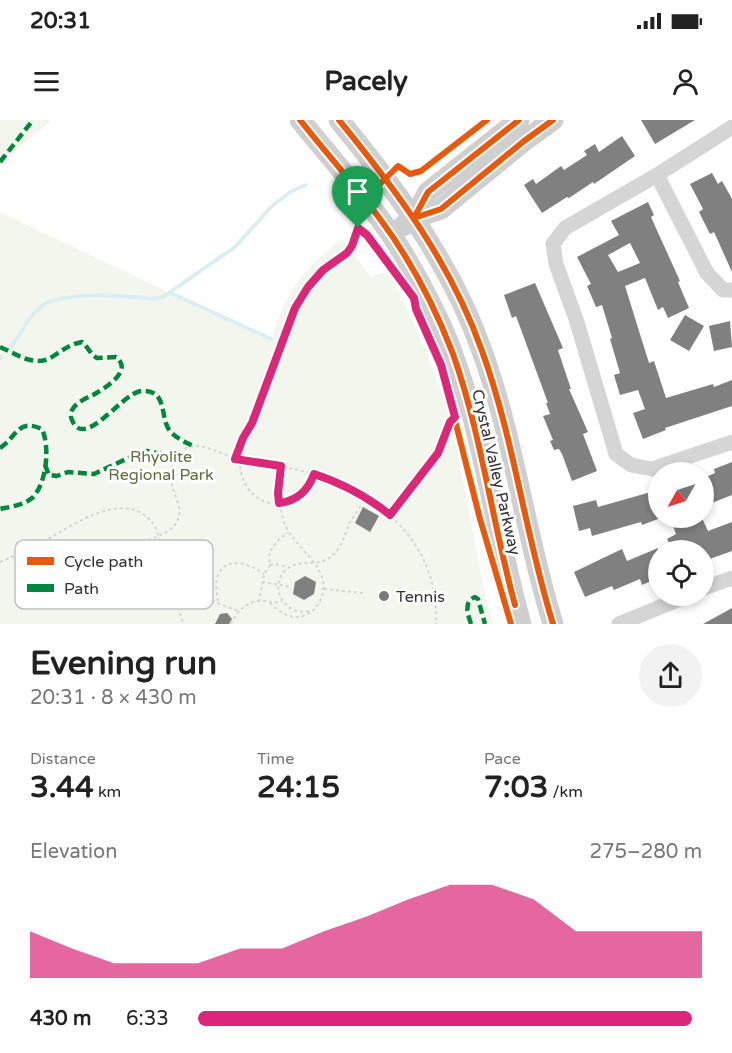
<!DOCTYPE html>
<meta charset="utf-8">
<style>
:root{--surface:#fff;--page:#f2f2f2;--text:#222;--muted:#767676;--accent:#db2777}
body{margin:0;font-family:"Varela Round",sans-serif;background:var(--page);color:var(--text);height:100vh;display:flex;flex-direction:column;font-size:22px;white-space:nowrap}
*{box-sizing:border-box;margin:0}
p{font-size:20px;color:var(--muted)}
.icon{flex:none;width:33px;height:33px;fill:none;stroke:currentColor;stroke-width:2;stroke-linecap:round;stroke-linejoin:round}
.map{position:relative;height:504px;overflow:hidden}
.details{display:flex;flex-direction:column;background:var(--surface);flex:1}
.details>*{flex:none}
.needle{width:39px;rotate:231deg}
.buttons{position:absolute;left:648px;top:342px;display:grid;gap:12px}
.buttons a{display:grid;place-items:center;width:66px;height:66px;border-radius:50%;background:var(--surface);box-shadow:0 3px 9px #0003;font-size:30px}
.pin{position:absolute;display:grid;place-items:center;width:51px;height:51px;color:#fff;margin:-62px -26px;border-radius:50% 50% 50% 0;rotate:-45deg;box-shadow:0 0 6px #0007}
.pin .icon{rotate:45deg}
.round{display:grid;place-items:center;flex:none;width:63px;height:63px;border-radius:32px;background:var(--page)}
.headline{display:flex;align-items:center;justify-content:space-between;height:102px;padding:0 30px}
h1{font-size:33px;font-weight:700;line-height:45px}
.stats{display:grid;grid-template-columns:repeat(3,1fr);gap:9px;height:102px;padding:6px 30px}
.stats div{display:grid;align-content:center}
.stats b{font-size:30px;font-weight:700}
.stats small{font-size:16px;font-weight:400}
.stats p{font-size:16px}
.chart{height:168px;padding:12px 30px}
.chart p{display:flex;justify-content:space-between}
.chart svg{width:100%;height:108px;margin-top:6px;fill:var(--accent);opacity:.7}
ul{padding:0 30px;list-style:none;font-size:20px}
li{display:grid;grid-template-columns:96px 72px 1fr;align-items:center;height:45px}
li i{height:15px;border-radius:8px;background:var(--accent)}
.status{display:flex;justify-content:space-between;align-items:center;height:42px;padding:0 30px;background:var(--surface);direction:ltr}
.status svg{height:16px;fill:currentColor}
header{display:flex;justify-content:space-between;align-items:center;height:78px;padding:0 30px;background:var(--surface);font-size:27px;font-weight:700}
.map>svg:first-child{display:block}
</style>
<div class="status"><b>20:31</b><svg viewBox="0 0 49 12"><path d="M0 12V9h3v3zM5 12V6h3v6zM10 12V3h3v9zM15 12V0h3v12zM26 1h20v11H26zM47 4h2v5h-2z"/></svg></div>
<header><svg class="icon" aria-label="menu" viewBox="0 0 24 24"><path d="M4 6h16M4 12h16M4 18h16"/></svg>Pacely<svg class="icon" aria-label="person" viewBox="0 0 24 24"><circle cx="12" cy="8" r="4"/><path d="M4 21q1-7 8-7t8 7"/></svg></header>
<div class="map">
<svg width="732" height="504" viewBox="0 0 732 504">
<rect width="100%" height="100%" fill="#fff"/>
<!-- green -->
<g fill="#f3f6ed">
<polygon points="0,0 52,0 0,43"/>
<path d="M0,92L170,173L271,219C276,207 279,195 285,183C297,157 320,137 342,119L370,156L389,152C414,202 438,253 452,308C468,373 475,440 493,504H0Z"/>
</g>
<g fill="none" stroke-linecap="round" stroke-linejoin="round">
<!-- stream -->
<g stroke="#dbeff3" stroke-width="4">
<polyline points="171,173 271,219"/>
<path d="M11,227C21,213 28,197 42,186C65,170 125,176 153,179L163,177L235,127L271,87L290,72L306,65"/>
<polyline points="0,238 1,237"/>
</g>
</g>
<!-- building -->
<g fill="#808080" fill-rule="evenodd">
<polygon points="641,0 695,0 655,24"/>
<polygon points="622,16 635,36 594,64 593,62 569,78 567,77 542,93 524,65 533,59 536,64 561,46 564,50 587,35 584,31 595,24 599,32"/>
<polygon points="712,53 718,64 722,61 732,79 732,152 714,112 710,114 699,92 703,89 690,64"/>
<path d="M648,82L654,95L651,97L655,106L680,161L678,162L689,188L668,198L663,187L658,190L645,158L625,166L649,243L654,241L666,278L713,264L714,267L732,260V286L665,308L666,310L643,319L633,293L645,289L638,270L620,275L614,255L620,253L610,219L612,218L602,185L596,187L587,166L591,164L577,137L619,115L611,101ZM630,123L640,143L618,152L608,135Z"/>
<polygon points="535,163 563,228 558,230 571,269 569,269 588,312 583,314 597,351 572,361 562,334 559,329 554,330 550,321 553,320 543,296 550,294 546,283 548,283 516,196 512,198 504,175"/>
<polygon points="685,195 704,206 689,231 670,220"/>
<polygon points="730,201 732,227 714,231 709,206"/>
<polygon points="732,342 732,375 704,386 704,358 715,353 714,349"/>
<polygon points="658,370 658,399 642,405 641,402 592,416 590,408 579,411 573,386 596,380 598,387"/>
<polygon points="363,387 379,396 370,412 355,403"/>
<polygon points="670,398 702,398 708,411 732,402 732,431 704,441 704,430 673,430 667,419 676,414"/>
<polygon points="658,428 658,458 642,465 640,459 614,470 612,466 585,477 574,452 622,429 627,441"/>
<polygon points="305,456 316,462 314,474 304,480 293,474 295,462"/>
<polygon points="732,488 732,504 703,504"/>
<polygon points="227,493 232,499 229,504 215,504 220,494"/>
</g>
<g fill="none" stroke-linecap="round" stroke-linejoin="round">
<!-- path -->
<g stroke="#d5d5d5" stroke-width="2" stroke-dasharray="3 3" stroke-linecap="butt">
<polyline points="235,339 243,318 252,303 295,188 308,167 323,150 347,133 352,126 358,108"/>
<path d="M240,340C239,389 297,401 314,354"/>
<polyline points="390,395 438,333 450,302 454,298"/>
<path d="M131,426C143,421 162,417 172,408C188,393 173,376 171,361C169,348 175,331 189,327C204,322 226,337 241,340C271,346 302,348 330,360C393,385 439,432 436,504"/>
<path d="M0,442C16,435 31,429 46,420C77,403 129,365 156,408L183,504"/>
<polyline points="270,445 276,444 287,447"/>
<polyline points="262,462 291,467"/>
<polyline points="324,469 363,473"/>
<polyline points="404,478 435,484"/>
<path d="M218,481C217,474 215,465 217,458C224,434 250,444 264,454"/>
<polyline points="259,482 264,454 270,445 269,436 272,428 279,419 288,413"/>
<path d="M177,483C207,472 212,483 239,491"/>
<path d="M270,483C278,490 287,498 298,497C307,496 316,490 320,481C336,448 293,429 284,402C278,382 278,366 281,347"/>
<path d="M309,491C286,497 267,467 286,450C300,437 319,449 333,435C343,426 345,413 350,402C355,394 361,386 366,378"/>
<path d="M231,504C236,492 248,480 262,481C270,481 273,484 282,481"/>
</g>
<!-- street -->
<g stroke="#d5d5d5" stroke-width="15">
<polyline points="732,7 657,55 565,108 553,124 556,144 577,202 616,334 631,345 652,349 732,322"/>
<polyline points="657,55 707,153 723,170 732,170"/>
<polyline points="704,468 732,458"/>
<polyline points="619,504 687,476"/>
</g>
<!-- secondary -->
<g stroke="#cfcfcf" stroke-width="21">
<path d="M300,0C327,33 355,65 380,99C404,131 424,169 441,205C483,300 493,405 521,504"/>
<path d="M339,0C397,71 451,143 482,231C514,319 525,414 553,504"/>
<polyline points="414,98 428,72 519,0"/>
<polyline points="403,106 414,98 441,89 524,21 553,0"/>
</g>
<!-- quiet -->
<g stroke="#00873e" stroke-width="4.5" stroke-dasharray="9 4.5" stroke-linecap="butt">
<polyline points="0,42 33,0"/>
<path d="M0,227C19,235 36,249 55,235C64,229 71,224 82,222C88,227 90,234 97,238L116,237C134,251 105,268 93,275C84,279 66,287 72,300C84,331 122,273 141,271C169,269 159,298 170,311C176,318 185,322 193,326"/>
<path d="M0,328C17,317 17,298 42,309C50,326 47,364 32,378C24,385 10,387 0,389"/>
<polyline points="45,345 49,355 57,356 68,352 94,354 139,333 147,331 176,337"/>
<path d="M471,504C468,494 463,482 475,477L478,479L485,504"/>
</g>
<!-- cycleway casing -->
<g stroke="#fff" stroke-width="10">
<g id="cycleway">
<path d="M300,0C326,33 355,65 380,99C410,139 435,187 453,234C482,316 492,402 515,485"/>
<path d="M339,0C397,71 451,143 482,231C514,319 525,414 553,504"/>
<polyline points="487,0 421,51 410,54 398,46 368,76 355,94 358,108 367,115 414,178 416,189 441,245 480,399 511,504"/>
<polyline points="414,98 441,89 524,21 553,0"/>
<polyline points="414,98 428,72 519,0"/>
</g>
</g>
<!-- cycleway -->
<use href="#cycleway" stroke="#e8590c" stroke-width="6"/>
</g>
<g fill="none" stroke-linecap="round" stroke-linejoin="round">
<!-- route casing -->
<g stroke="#fff" stroke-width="12">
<path id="route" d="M358,108L367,115L414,178L416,189L441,245L455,297L450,302L438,333L390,395C368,377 341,363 314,354C308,371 297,381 279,383L278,373L281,346L235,339L243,318L252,303L295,188L308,167L323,150L347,133L352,126Z"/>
</g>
<!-- route -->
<use href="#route" stroke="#db2777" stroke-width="8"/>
</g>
<!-- markers -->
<circle fill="#797979" stroke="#fff" stroke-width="2" cx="384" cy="476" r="6"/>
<g text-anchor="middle" stroke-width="6" stroke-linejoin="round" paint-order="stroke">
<!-- park labels -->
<g font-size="16" fill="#5e6f3c" stroke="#fff">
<text x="161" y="342">Rhyolite<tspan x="161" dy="18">Regional Park</tspan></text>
</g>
<!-- street labels -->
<g font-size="16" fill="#313131" stroke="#fff">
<text transform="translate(497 352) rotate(77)" y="6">Crystal Valley Parkway</text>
</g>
<!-- poi labels -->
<g font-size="16" fill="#313131" stroke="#fff" text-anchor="start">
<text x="396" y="482">Tennis</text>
</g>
</g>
<!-- legend -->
<rect x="15" y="420" width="198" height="69" rx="9" fill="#fff" stroke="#c1c1c1" stroke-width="1.5"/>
<rect x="27" y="437" width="27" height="8" fill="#e8590c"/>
<rect x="27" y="464" width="27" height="8" fill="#00873e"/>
<g font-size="16" fill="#313131">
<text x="64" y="447">Cycle path</text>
<text x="64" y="474">Path</text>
</g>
</svg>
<div class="buttons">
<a><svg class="needle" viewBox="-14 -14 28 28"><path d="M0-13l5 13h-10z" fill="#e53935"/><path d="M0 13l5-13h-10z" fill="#767676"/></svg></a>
<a><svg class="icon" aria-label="locate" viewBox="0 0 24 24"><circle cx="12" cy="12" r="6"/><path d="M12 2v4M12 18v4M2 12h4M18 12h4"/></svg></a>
</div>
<div class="pin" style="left:358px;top:108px;background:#1e9e55"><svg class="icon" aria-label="arrive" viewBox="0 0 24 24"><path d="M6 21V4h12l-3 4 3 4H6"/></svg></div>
</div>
<section class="details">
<div class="headline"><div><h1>Evening run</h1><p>20:31 · 8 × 430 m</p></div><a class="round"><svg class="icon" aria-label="share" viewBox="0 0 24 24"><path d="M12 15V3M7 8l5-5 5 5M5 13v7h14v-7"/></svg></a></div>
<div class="stats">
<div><p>Distance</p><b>3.44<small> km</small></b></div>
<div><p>Time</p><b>24:15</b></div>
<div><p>Pace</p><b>7:03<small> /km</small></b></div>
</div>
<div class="chart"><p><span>Elevation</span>275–280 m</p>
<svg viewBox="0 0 160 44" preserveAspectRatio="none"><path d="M0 44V25L10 32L20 38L30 38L40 38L50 32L60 32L70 25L80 19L90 12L100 6L110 6L120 12L130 25L140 25L150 25L160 25V44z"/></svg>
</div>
<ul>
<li><b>430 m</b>6:33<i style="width:98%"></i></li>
</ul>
</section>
